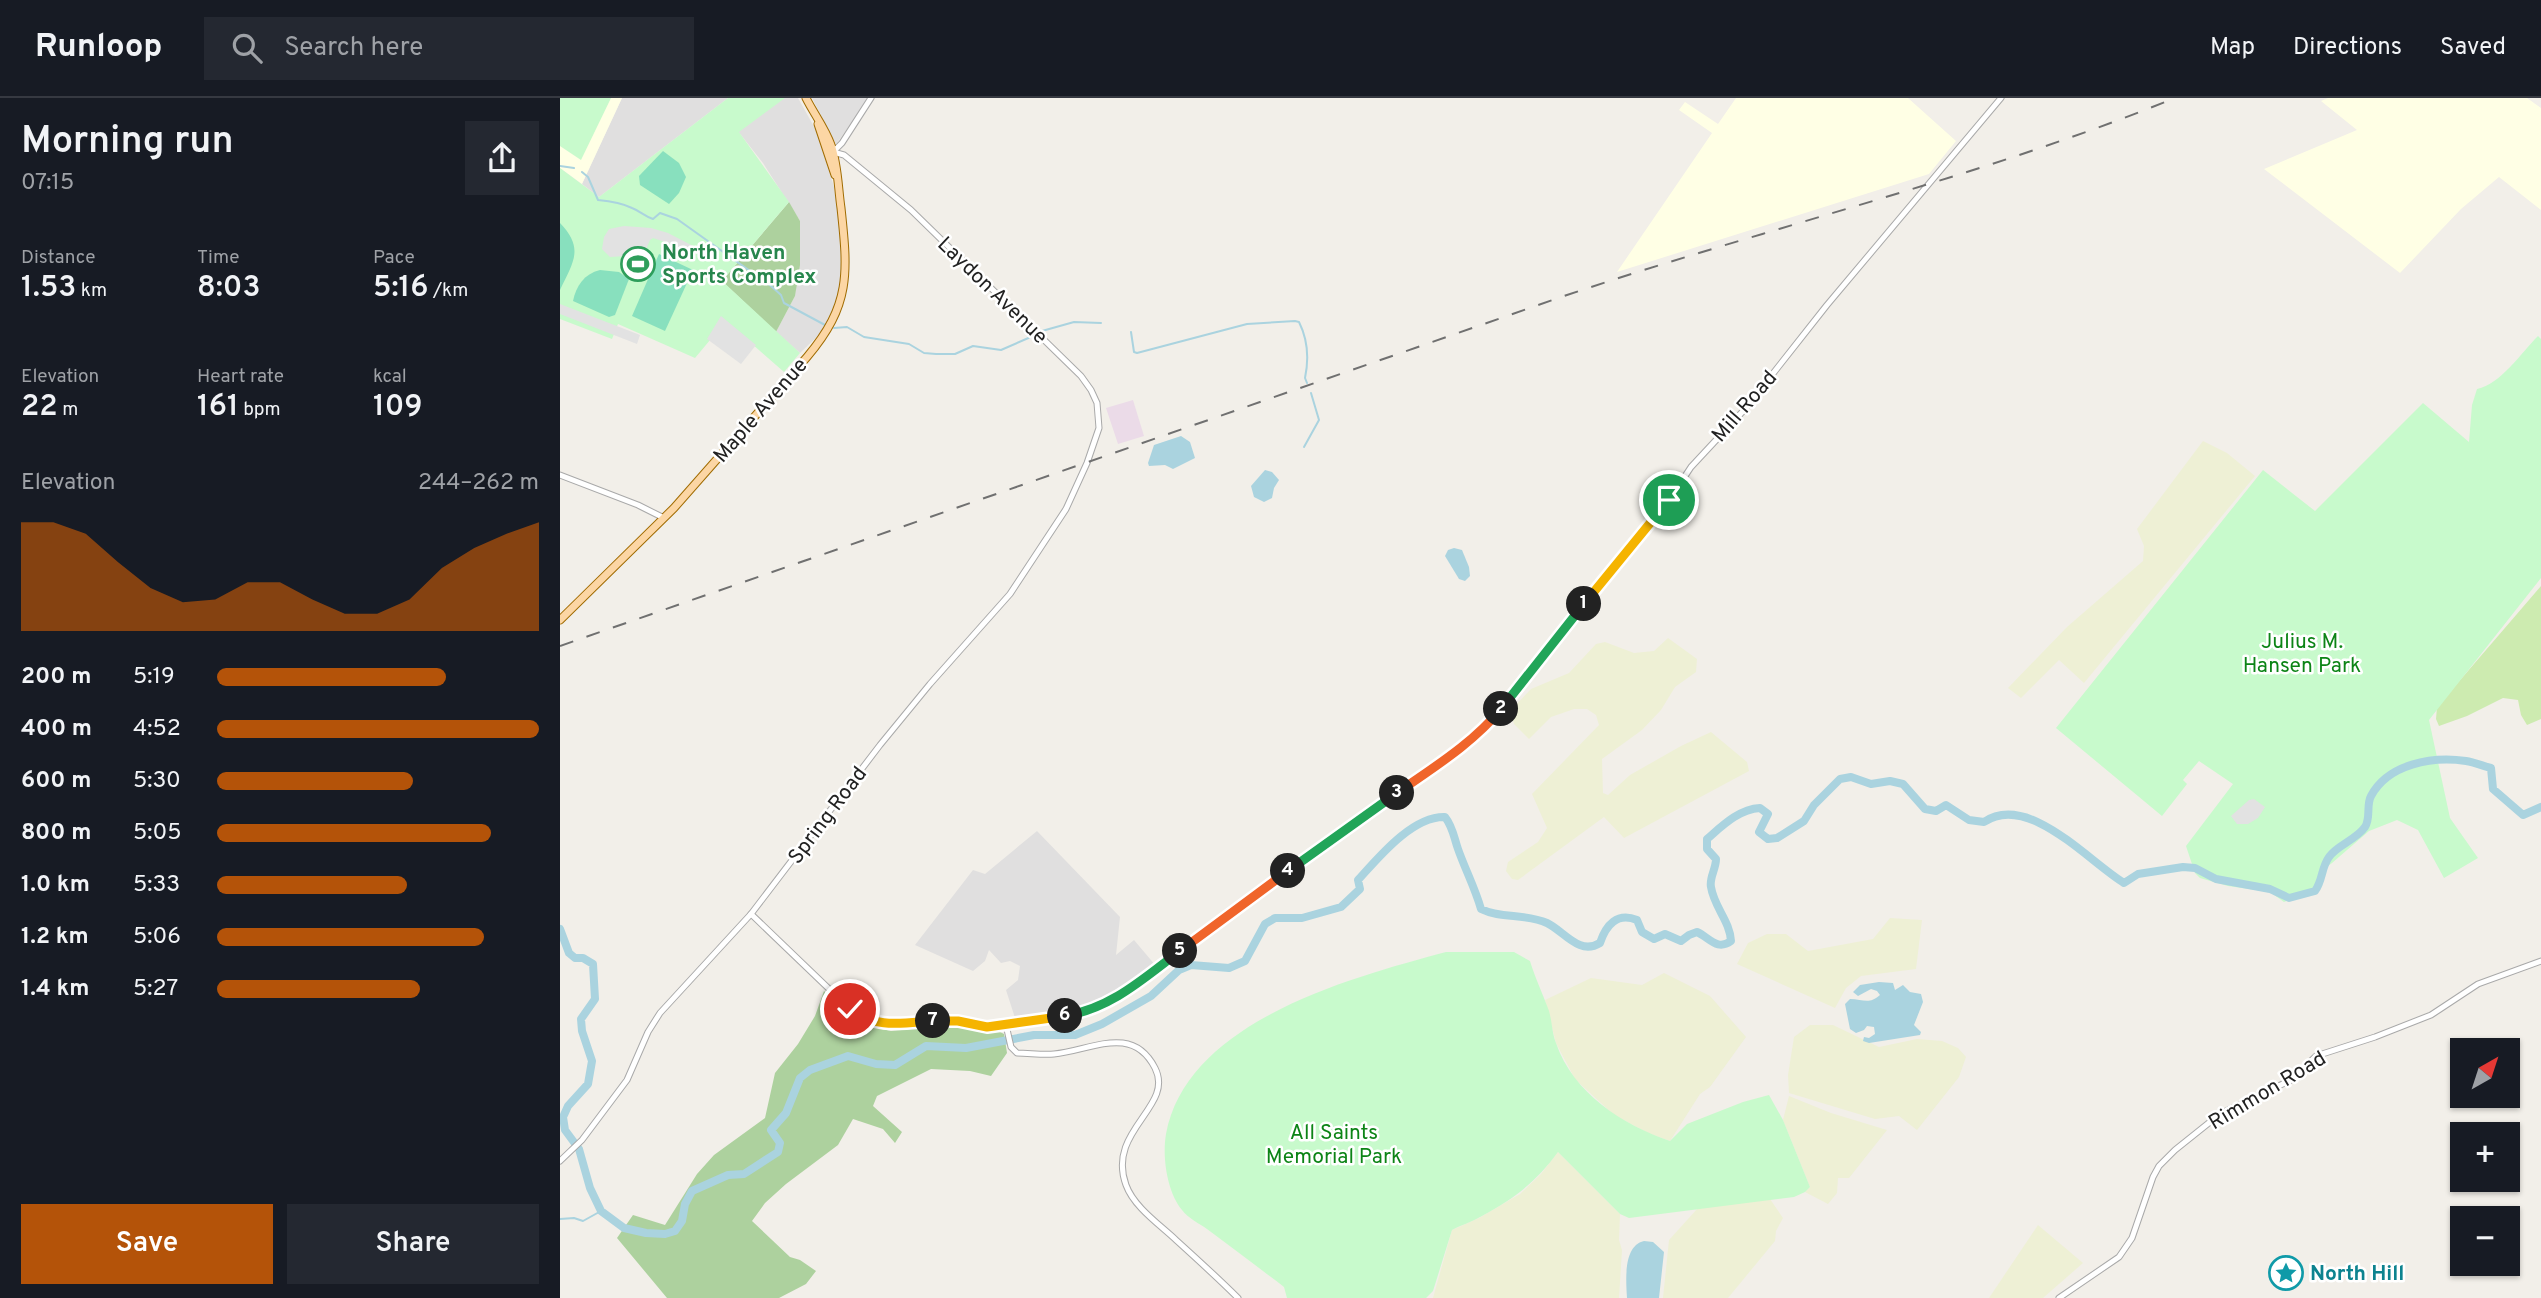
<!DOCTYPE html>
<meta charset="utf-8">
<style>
:root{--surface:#171b24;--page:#242831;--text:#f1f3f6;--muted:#9ea1a6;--line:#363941;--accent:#b45309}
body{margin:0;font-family:Overpass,sans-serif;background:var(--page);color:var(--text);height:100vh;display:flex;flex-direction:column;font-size:26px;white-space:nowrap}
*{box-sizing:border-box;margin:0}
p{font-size:23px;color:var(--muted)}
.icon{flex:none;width:38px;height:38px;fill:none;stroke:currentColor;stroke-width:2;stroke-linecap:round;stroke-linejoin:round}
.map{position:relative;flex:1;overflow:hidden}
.drawer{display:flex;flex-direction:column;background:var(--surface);width:560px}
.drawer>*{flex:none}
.needle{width:46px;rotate:39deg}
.controls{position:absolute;left:1890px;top:940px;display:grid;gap:14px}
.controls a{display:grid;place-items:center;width:70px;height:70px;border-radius:0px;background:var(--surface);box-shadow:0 2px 5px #0004;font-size:35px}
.pin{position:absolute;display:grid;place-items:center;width:60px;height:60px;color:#fff;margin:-30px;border:4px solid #fff;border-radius:50%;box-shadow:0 2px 7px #0007}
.km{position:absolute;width:35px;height:35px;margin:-18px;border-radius:50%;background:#222;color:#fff;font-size:19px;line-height:35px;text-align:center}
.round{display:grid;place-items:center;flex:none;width:74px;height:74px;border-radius:0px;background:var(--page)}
.overview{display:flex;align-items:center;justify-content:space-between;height:119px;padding:0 21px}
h1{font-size:38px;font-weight:600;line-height:52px}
.stats{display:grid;grid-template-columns:repeat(3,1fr);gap:10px;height:119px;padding:7px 21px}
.stats div{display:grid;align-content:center}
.stats b{font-size:30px;font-weight:600}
.stats small{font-size:19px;font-weight:400}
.stats p{font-size:19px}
.chart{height:196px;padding:14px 21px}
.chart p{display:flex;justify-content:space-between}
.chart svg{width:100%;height:126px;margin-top:7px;fill:var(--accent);opacity:.7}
.action{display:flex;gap:14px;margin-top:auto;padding:14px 21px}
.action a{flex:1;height:80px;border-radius:0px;background:var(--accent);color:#fff;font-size:28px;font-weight:600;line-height:80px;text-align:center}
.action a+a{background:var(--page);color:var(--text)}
ul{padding:0 21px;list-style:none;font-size:23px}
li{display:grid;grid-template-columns:112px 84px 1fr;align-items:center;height:52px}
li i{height:18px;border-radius:9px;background:var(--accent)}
header{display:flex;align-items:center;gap:42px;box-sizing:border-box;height:98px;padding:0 35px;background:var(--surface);border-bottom:2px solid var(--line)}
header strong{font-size:33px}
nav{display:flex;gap:38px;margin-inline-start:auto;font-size:24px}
.search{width:490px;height:63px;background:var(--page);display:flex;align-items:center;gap:18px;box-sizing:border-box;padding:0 24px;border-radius:0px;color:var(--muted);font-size:26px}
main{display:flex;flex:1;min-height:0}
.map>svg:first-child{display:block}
</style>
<header>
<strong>Runloop</strong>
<div class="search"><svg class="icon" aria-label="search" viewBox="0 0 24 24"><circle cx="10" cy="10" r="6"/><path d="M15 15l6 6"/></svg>Search here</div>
<nav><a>Map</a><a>Directions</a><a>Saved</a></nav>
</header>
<main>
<section class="drawer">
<div class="overview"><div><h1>Morning run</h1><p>07:15</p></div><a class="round"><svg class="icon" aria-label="share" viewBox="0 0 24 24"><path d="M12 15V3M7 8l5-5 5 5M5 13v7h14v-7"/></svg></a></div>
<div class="stats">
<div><p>Distance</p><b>1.53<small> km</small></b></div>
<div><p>Time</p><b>8:03</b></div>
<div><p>Pace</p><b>5:16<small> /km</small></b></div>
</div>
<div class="stats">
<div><p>Elevation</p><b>22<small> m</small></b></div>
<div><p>Heart rate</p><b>161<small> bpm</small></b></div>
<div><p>kcal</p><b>109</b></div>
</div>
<div class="chart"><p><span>Elevation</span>244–262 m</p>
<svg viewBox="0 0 160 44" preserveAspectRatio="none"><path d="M0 44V6L10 6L20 10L30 20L40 29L50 34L60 33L70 27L80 27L90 33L100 38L110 38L120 33L130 22L140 15L150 10L160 6V44z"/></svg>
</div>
<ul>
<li><b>200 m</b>5:19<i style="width:71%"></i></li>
<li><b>400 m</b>4:52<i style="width:100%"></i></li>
<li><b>600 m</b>5:30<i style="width:61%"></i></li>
<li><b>800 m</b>5:05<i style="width:85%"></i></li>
<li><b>1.0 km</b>5:33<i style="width:59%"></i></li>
<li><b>1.2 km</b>5:06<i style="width:83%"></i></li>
<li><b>1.4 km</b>5:27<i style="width:63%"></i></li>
</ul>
<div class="action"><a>Save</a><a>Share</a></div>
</section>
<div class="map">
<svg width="1981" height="1200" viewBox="0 0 1981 1200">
<rect width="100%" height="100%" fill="#f2efe9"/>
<!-- residential -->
<g fill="#e0dfdf">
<polygon points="62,0 168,0 39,99 22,86"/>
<polygon points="220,0 238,0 257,34 274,89 279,121 282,187 274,214 265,231 240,255 216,234 235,198 240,123 203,65 177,32"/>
<polygon points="252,0 309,0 277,45 275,45"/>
<polygon points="477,733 560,819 556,857 574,842 596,868 574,887 537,906 498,916 456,923 446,892 458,882 460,868 450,863 441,865 429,852 425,863 413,873 355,847 413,772 425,776"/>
</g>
<!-- industrial -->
<polygon fill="#ebdbe8" points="573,302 584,338 558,346 546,310"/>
<!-- education -->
<g fill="#ffffe5">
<polygon points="0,0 62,0 22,86 0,70"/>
<polygon points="1176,0 1348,0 1396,43 1369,76 1057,174 1152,35 1119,12 1125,4 1158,26"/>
<polygon points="1768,0 1967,0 1981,10 1981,112 1939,79 1901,111 1840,175 1704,71 1797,32 1761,3"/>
</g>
<!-- farmland -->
<g fill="#eef0d5">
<polygon points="1643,343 1667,355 1695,378 1524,585 1499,562 1461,600 1448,590 1507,529 1583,463 1584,448 1577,431"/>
<polygon points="1108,540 1137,561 1136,574 1115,589 1101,612 1082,632 1042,661 1043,695 1048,697 1070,677 1121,648 1151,634 1187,664 1189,673 1064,740 1044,719 958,782 952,781 946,773 948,764 978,744 987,730 972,696 1039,627 1036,617 1027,611 1014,611 991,619 969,641 954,626 950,613 971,591 1009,575 1036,546 1045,544 1074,555 1094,553"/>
<polygon points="1330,820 1362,822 1356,871 1301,878 1286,890 1275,910 1177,866 1188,845 1207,836 1226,836 1248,853 1313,841"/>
<polygon points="1104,875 1150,898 1186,939 1150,989 1140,996 1110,1043 1088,1035 1054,1017 1015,981 996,945 985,902 1031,880 1082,887"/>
<polygon points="1250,927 1273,927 1319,949 1357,941 1382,943 1398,950 1406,959 1399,979 1357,1032 1339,1018 1315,1021 1229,995 1228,977 1234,939"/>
<polygon points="1229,998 1271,1015 1327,1032 1289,1080 1278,1080 1277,1095 1268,1106 1245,1094 1250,1089 1223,1022"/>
<polygon points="998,1054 1060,1116 1059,1142 1062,1152 1059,1200 873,1200 892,1132 919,1120 960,1096 981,1076"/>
<polygon points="1210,1101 1223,1120 1216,1133 1215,1143 1168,1200 1103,1200 1109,1142 1138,1110"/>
<polygon points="1478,1127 1523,1165 1483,1200 1429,1200"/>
</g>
<!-- grass -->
<polygon fill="#cdebb0" points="1981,488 1981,621 1967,627 1961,617 1958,602 1943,600 1907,618 1879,628 1876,621 1877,609"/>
<!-- forest -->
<g fill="#add19e">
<polygon points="229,104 240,123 240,167 235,198 216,234 162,183"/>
<polygon points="264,893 288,916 309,928 331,933 392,927 440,934 444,936 447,955 431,978 410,973 371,971 317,998 313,1008 342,1034 335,1045 323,1031 293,1021 278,1047 226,1086 205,1105 192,1123 230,1159 240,1162 256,1173 246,1186 219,1200 107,1200 57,1140 73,1117 105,1127 137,1076 154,1057 205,1020 215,975 238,946 255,918"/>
</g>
<!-- park -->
<g fill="#c8facc">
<polygon points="0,0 51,0 21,62 0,48"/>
<polygon points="168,0 225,0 179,34 229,104 162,183 240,255 224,274 166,223 135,260 58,226 52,241 0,221 0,70 39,99"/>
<path d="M1978,238L1981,241V480L1869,622L1890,720L1918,760L1884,780L1858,732L1837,722L1809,733L1772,765L1764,771L1759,790L1724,804L1710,794L1668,788L1640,780L1635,775L1626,748L1673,686L1639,663L1623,682L1627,686L1602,718L1496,630L1703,372L1755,413L1863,305L1909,344L1912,307L1917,291C1941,286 1961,255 1978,238Z"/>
<path d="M886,854H954L970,863C975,880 983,896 989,913C992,923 992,935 996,945C1013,995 1063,1027 1110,1043L1127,1026L1183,1004L1209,997L1223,1022L1250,1089L1245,1094L1234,1099L1069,1120L1060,1116L998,1054C976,1084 955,1100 922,1118C912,1124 901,1127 892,1132L873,1193L866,1200H727L724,1189C699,1170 673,1150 647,1131C640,1126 628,1120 622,1112C607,1094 602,1059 606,1036C627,923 790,880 886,854Z"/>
</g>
<!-- pitch -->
<g fill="#88e0be">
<polygon points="103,53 119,65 126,79 119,95 109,106 80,87 79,78"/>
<path d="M0,125C24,150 14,163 0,192Z"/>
<polygon points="99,156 133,172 105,233 72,218"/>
<path d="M40,172L59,174L69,181L55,217L49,219L13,203C16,188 24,176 40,172Z"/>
</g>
<!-- parking -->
<g fill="#e2e2e2">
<polygon points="64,128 91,130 108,135 137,150 133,159 111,146 93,140 90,142 84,156 81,157 50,159 42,151 44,139 49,131"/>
<polygon points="0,206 80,237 77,246 0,216"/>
<polygon points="161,218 196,247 181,266 147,241"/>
<polygon points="1694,701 1705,709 1698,720 1688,726 1677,726 1671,718 1689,702"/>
</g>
<!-- water -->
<g fill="#aad3df">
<polygon points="621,338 630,344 635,360 613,371 605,367 589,368 588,365 594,347"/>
<polygon points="705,372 712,374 719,382 714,390 712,400 704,404 694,399 691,388"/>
<polygon points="894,450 902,452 909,469 910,478 905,483 899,481 885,458 888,452"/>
<path d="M1319,884L1333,885L1335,892L1343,887L1350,894L1361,896L1363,904L1354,927L1361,934L1360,937L1309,945L1303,943L1304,939L1309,940L1315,936L1314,929L1307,928L1304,932L1296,935L1290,931L1285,906L1290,901C1303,901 1309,907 1320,897L1317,893L1311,891L1298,898L1293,894L1300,887Z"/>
<path d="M1084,1143L1093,1144L1104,1154L1099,1200H1067C1066,1182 1063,1148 1084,1143Z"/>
</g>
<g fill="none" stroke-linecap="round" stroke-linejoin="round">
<!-- stream -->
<g stroke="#aad3df" stroke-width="2">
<polyline points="0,68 14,70"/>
<path d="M22,74L28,79L38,102C49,103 62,105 72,110C80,113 84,118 93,121L100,115L117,121L211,188L221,197L224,205L265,227"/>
<polyline points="274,230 287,229 304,239 349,246 364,255 376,256 395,256 413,248 441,252 473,238"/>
<polyline points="482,233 514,224 541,225"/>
<path d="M571,234L574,254L577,255L687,226L735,223L739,224C748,242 749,261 745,280L747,285"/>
<polyline points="744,349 759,322 751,295"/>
<polyline points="0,1121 14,1120 23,1123 41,1113"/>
</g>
<!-- river -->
<path stroke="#aad3df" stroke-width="8" d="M0,831L9,855L15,860H23L33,866L35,901L21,921L22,933L32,963L28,986L8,1008L3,1019L5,1032L19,1051L30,1090L41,1113L64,1130L86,1135L105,1136L115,1133L122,1123L125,1106L132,1093L168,1077L184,1076L218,1054L220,1045L211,1032L226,1015L240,980L250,972L288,958L316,966L335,967L366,948L406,950L474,937H515L542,926L591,898L619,872L631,867L669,870L685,863L705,826L715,820H742L781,809L800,791L798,782C818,760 852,718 885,719C893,729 894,740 898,751C905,771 915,790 921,811C941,821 965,815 987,825C1004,833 1019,858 1040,845C1046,827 1057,814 1077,822L1082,834L1094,841L1105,836L1121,843L1129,837L1137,834C1150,840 1157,853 1171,843C1170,823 1154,809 1151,789C1149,780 1156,771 1156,761L1147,751V741C1162,728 1179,711 1200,710L1208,716L1199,734L1208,741L1217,740L1244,723L1254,707L1280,681L1291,679L1311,686L1330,683L1343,686L1365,711L1376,713L1386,707L1409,722L1424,724C1468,694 1528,763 1564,785L1578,776L1623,769L1635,770L1656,781L1710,791L1729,800L1755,793C1763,782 1761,770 1769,759C1777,747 1796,742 1805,729C1811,720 1806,707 1811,698C1828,666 1872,658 1906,663C1914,664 1923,668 1931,670L1933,691L1963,717L1981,709"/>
<!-- minor casing -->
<g stroke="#a9a9a9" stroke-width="7">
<g id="minor">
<polyline points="273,54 282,45 311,0"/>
<polyline points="0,377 78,407 104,420"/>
<path d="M191,816L290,911C318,933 349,923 382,923C397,922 409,928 424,929C445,931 503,921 523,914C574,899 613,858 655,827C738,766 821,706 905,647L926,628L1104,410L1131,369L1185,311L1267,207L1441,0"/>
<path d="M446,927L451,949L457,955C469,955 482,957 494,956C530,953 572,925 595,970C615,1009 546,1032 566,1087C574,1109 599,1126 616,1142C637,1161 658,1180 678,1200"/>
<polyline points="0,1063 22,1042 67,982 88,934 100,915 191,816 320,647 370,586 450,496 506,411 527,365 539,330 537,305 531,292 521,278 351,112 284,57 273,54"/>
<polyline points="1499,1200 1559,1159 1572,1140 1593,1079 1599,1068 1615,1052 1660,1016 1731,982 1756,958 1815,939 1871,917 1918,886 1981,863"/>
</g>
</g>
<!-- major casing -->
<g stroke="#a06b00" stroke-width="9">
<g id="major">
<polyline points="258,26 275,77"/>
<path d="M0,522L114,410L247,259C291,207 288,175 281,110C278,89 278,67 271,47C265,30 254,16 246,0"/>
</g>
</g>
<!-- minor -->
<use href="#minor" stroke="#fff" stroke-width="5"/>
<!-- major -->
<use href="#major" stroke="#fcd6a4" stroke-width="7"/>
<!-- rail -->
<path stroke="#707070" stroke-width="2" stroke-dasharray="14 14" stroke-linecap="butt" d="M0,548L1007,197C1209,129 1418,80 1615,0"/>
</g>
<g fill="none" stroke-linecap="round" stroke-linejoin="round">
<!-- split-1 casing -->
<g stroke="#fff" stroke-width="14">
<polyline id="split-1" points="1024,506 1109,402"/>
</g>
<!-- split-2 casing -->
<g stroke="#fff" stroke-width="14">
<polyline id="split-2" points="941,611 1024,506"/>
</g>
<!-- split-3 casing -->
<g stroke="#fff" stroke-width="14">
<path id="split-3" d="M837,695C874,669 912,646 941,611"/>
</g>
<!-- split-4 casing -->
<g stroke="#fff" stroke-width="14">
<polyline id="split-4" points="728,773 837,695"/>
</g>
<!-- split-5 casing -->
<g stroke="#fff" stroke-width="14">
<polyline id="split-5" points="620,853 728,773"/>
</g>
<!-- split-6 casing -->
<g stroke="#fff" stroke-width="14">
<path id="split-6" d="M505,918C552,910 584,880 620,853"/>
</g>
<!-- split-7 casing -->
<g stroke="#fff" stroke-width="14">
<polyline id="split-7" points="373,923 398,923 427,929 505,918"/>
</g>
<!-- split-8 casing -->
<g stroke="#fff" stroke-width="14">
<path id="split-8" d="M290,911C316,931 342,925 373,923"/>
</g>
<!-- split-1 -->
<use href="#split-1" stroke="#f5b400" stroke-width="9"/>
<!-- split-2 -->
<use href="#split-2" stroke="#22a559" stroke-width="9"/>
<!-- split-3 -->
<use href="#split-3" stroke="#f0652b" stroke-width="9"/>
<!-- split-4 -->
<use href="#split-4" stroke="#22a559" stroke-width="9"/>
<!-- split-5 -->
<use href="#split-5" stroke="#f0652b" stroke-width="9"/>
<!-- split-6 -->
<use href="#split-6" stroke="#22a559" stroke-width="9"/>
<!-- split-7 -->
<use href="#split-7" stroke="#f5b400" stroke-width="9"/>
<!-- split-8 -->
<use href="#split-8" stroke="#f5b400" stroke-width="9"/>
</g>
<!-- icons -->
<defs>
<g id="stadium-ring" transform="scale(1.75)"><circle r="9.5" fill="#fff" stroke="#2e9e5b" stroke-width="1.5"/><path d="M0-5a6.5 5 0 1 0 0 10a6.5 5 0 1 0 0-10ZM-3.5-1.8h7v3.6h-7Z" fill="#2e9e5b"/></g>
<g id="sight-ring" transform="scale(1.75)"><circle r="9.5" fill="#fff" stroke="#0f9aa8" stroke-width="1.5"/><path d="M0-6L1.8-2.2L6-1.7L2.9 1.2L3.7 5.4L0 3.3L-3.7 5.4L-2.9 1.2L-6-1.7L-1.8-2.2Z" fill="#0f9aa8"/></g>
</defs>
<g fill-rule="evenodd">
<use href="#stadium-ring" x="78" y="166"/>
<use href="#sight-ring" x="1726" y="1175"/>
</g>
<g text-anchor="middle" stroke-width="5" stroke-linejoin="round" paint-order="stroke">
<!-- leisure labels -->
<g font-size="21" font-weight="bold" fill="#27864d" stroke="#fff" text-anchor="start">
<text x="102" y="161">North Haven<tspan x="102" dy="24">Sports Complex</tspan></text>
</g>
<!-- street labels -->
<g font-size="21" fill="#222" stroke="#fff">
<text transform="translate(433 192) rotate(44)" y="7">Laydon Avenue</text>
<text transform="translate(1184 308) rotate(-49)" y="7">Mill Road</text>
<text transform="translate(200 312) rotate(-49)" y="7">Maple Avenue</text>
<text transform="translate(267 717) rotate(-53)" y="7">Spring Road</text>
<text transform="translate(1707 992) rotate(-31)" y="7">Rimmon Road</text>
</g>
<!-- park labels -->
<g font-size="21" fill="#0c8416" stroke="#fff">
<text x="1742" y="550">Julius M.<tspan x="1742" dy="24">Hansen Park</tspan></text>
<text x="774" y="1041">All Saints<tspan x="774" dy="24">Memorial Park</tspan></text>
</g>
<!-- culture labels -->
<g font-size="21" font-weight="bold" fill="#0d838f" stroke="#fff" text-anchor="start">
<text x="1750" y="1182">North Hill</text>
</g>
</g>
</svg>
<div class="controls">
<a><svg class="needle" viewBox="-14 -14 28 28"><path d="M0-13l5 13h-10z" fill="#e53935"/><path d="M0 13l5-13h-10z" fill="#9ea1a6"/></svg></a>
<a>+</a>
<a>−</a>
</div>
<div class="pin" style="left:1109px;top:402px;background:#1e9e55"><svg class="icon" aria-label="arrive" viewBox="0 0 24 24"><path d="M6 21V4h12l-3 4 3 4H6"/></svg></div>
<div class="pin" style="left:290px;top:911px;background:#d93025"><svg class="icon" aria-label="check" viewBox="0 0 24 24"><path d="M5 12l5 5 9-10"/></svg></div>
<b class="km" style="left:1024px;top:506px">1</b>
<b class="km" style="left:941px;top:611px">2</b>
<b class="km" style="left:837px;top:695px">3</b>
<b class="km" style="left:728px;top:773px">4</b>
<b class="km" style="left:620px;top:853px">5</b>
<b class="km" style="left:505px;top:918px">6</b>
<b class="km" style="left:373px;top:923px">7</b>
</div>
</main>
